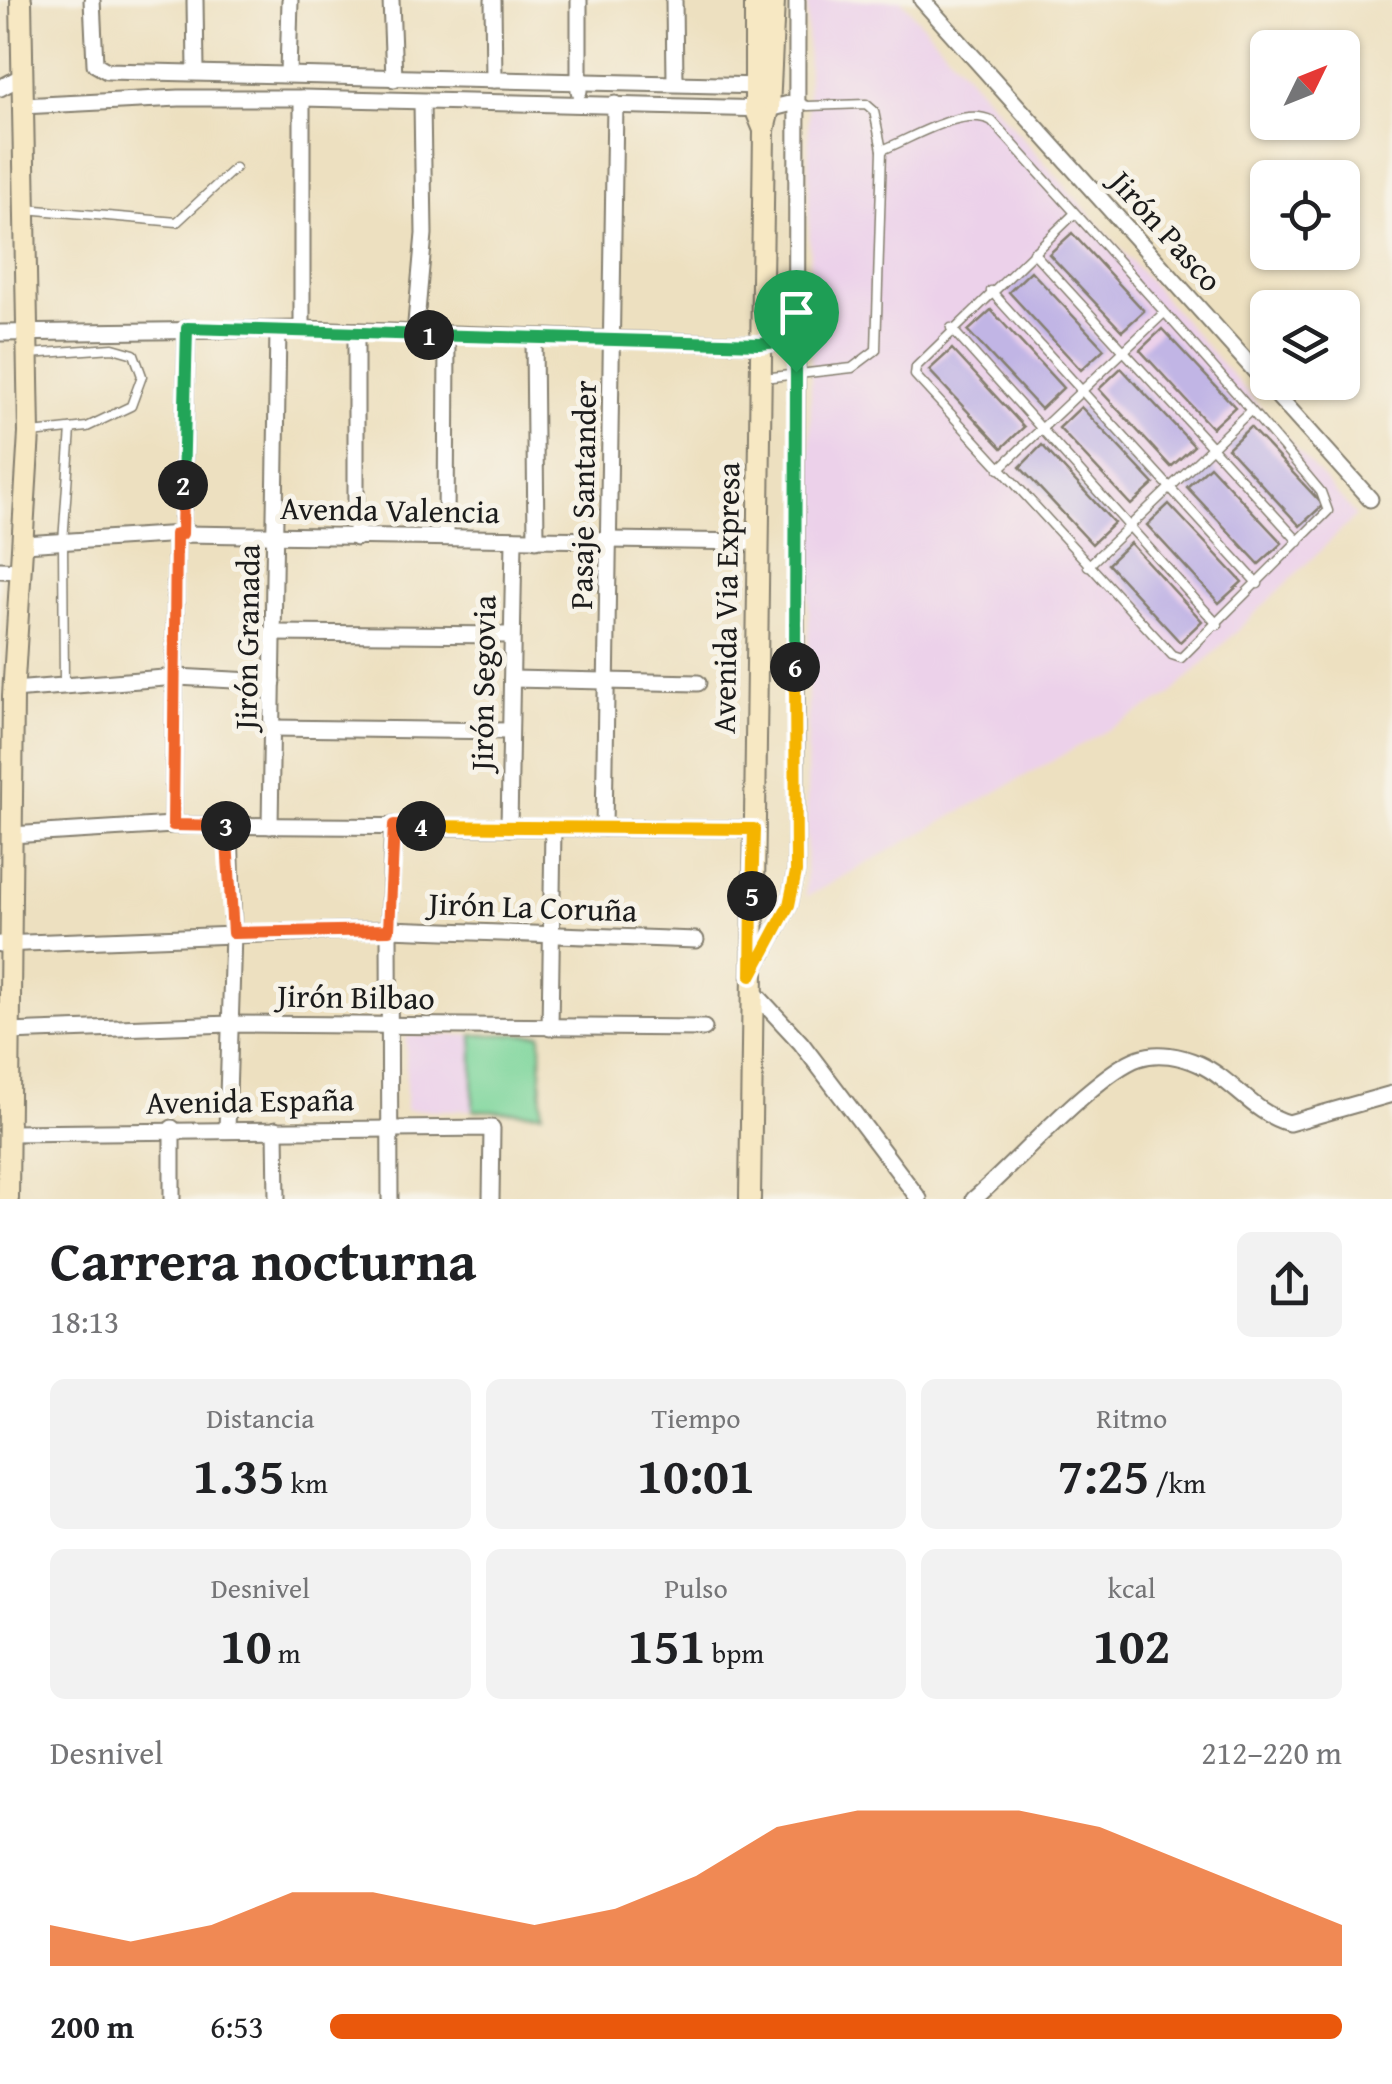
<!DOCTYPE html>
<html lang="es">
<meta charset="utf-8">
<style>
:root{--surface:#fff;--page:#f2f2f2;--text:#202124;--muted:#757577;--accent:#ea580c}
body{margin:0;font-family:"Gentium Book Plus",serif;background:var(--page);color:var(--text);height:100vh;display:flex;flex-direction:column;font-size:38px;white-space:nowrap}
*{box-sizing:border-box;margin:0}
p{font-size:32px;color:var(--muted)}
.icon{flex:none;width:55px;height:55px;fill:none;stroke:currentColor;stroke-width:2;stroke-linecap:round;stroke-linejoin:round}
.map{position:relative;height:1199px;overflow:hidden}
.details{display:flex;flex-direction:column;background:var(--surface);flex:1}
.details>*{flex:none}
.needle{width:65px;rotate:47deg}
.controls{position:absolute;left:1250px;top:30px;display:grid;gap:20px}
.controls a{display:grid;place-items:center;width:110px;height:110px;border-radius:15px;background:var(--surface);box-shadow:0 2px 8px #0004;font-size:50px}
.pin{position:absolute;display:grid;place-items:center;width:85px;height:85px;color:#fff;margin:-102px -42px;border-radius:50% 50% 50% 0;rotate:-45deg;box-shadow:0 0 10px #0007}
.pin .icon{rotate:45deg}
.km{position:absolute;width:50px;height:50px;margin:-25px;border-radius:50%;background:#222;color:#fff;font-size:28px;line-height:50px;text-align:center}
.round{display:grid;place-items:center;flex:none;width:105px;height:105px;border-radius:15px;background:var(--page)}
.summary{display:flex;align-items:center;justify-content:space-between;height:170px;padding:0 50px}
h1{font-size:55px;font-weight:600;line-height:75px}
.figures{display:grid;grid-template-columns:repeat(3,1fr);gap:15px;height:170px;padding:10px 50px}
.figures div{display:grid;align-content:center;border-radius:15px;background:var(--page);text-align:center}
.figures b{font-size:50px;font-weight:600}
.figures small{font-size:28px;font-weight:400}
.figures p{font-size:28px}
.chart{height:280px;padding:20px 50px}
.chart p{display:flex;justify-content:space-between}
.chart svg{width:100%;height:180px;margin-top:10px;fill:var(--accent);opacity:.7}
ul{padding:0 50px;list-style:none;font-size:32px}
li{display:grid;grid-template-columns:160px 120px 1fr;align-items:center;height:75px}
li i{height:25px;border-radius:12px;background:var(--accent)}
.map>svg:first-child{display:block}
</style>
<div class="map">
<svg width="1392" height="1199" viewBox="0 0 1392 1199">
<rect width="100%" height="100%" fill="#f7f3e8"/>
<filter id="ink" filterUnits="userSpaceOnUse"><feTurbulence type="fractalNoise" baseFrequency=".01" numOctaves="2"/><feDisplacementMap in="SourceGraphic" scale="20" xChannelSelector="R" yChannelSelector="G"/><feConvolveMatrix kernelMatrix="1 2 1 2 8 2 1 2 1" color-interpolation-filters="sRGB"/></filter>
<filter id="wash" filterUnits="userSpaceOnUse"><feTurbulence type="fractalNoise" baseFrequency=".0048" numOctaves="4" result="noise"/><feDisplacementMap in="SourceGraphic" scale="40" xChannelSelector="R" yChannelSelector="G"/><feGaussianBlur stdDeviation="2.25" result="paint"/><feColorMatrix in="noise" values="0 0 0 0 0 0 0 0 0 0 0 0 0 0 0 0 0 1.4 0 .05"/><feComposite in="paint" operator="in"/></filter>
<g filter="url(#wash)">
<rect width="100%" height="100%" fill="#ede0c0"/>
<!-- built -->
<g fill="#ecd1ea">
<polygon points="807,0 901,0 1356,516 1169,696 806,897 811,373"/>
<polygon points="473,1035 473,1110 406,1110 406,1036"/>
</g>
<!-- green -->
<polygon fill="#7ed69c" stroke="#4d795c" stroke-width="2.5" points="541,1034 542,1113 473,1110 473,1035"/>
<g id="blocks">
<!-- building -->
<g fill="#c1b5e5">
<polygon points="1072,233 1144,311 1122,331 1049,254"/>
<polygon points="1031,271 1104,349 1081,370 1009,292"/>
<polygon points="991,310 1063,388 1041,409 968,331"/>
<polygon points="1162,329 1235,407 1212,428 1140,350"/>
<polygon points="952,349 1024,427 1002,448 929,370"/>
<polygon points="1121,368 1194,446 1171,467 1099,389"/>
<polygon points="1081,407 1154,484 1131,505 1059,428"/>
<polygon points="1250,427 1323,505 1300,526 1228,448"/>
<polygon points="1042,445 1114,523 1092,544 1020,467"/>
<polygon points="1210,466 1282,543 1259,564 1187,487"/>
<polygon points="1169,504 1242,582 1219,603 1147,525"/>
<polygon points="1130,543 1202,621 1180,642 1108,564"/>
</g>
</g>
</g>
<g filter="url(#ink)">
<use href="#blocks" fill-opacity="0" stroke="#847e6e" stroke-width="2.5"/>
<g fill="none" stroke-linecap="round" stroke-linejoin="round">
<!-- service casing -->
<g stroke="#847e6e" stroke-width="11">
<g id="service">
<path d="M797,102L808,106L866,104L874,111L882,150C911,139 963,105 992,121C1103,244 1215,366 1321,492L1328,511L1181,658L1172,655L915,375L916,367L1075,213"/>
<polyline points="25,209 177,222 235,168"/>
<polyline points="1033,252 1299,542"/>
<polyline points="991,291 1258,584"/>
<polyline points="951,328 1218,625"/>
<polyline points="29,354 113,348 134,354 142,376 131,406 87,427 32,433"/>
<polyline points="763,378 852,368 876,350 882,150"/>
<polyline points="999,469 1164,313"/>
<polyline points="1088,566 1250,411"/>
<polyline points="64,684 63,542 71,429"/>
</g>
</g>
<!-- minor casing -->
<g stroke="#847e6e" stroke-width="19">
<g id="minor">
<polyline points="92,0 95,64 107,71 764,86"/>
<polyline points="195,0 196,71"/>
<polyline points="391,0 394,79"/>
<polyline points="493,0 494,80"/>
<polyline points="674,0 675,82"/>
<polyline points="922,0 1370,499"/>
<polyline points="288,74 290,0"/>
<polyline points="0,88 19,78"/>
<polyline points="579,91 579,0"/>
<polyline points="302,98 302,329"/>
<polyline points="22,106 179,98 302,98 769,109 797,102"/>
<polyline points="0,333 302,329 760,344 795,340"/>
<polyline points="415,334 424,234 422,102"/>
<polyline points="534,339 536,540"/>
<polyline points="182,534 187,328"/>
<polyline points="446,537 447,336"/>
<polyline points="356,538 356,331"/>
<polyline points="24,544 182,534 756,542"/>
<polyline points="0,570 22,571"/>
<polyline points="272,633 510,635"/>
<polyline points="512,679 698,683"/>
<polyline points="13,690 177,677 273,682"/>
<polyline points="272,728 510,731"/>
<polyline points="173,825 176,534"/>
<polyline points="270,826 278,330"/>
<polyline points="509,828 514,539"/>
<polyline points="604,828 615,104"/>
<polyline points="11,835 173,825 754,829"/>
<polyline points="0,944 389,929 696,940"/>
<polyline points="753,972 789,905 796,872 797,0"/>
<polyline points="751,989 801,1043 919,1199"/>
<polyline points="550,1028 553,828"/>
<polyline points="8,1032 230,1024 704,1028"/>
<polyline points="172,1128 172,1199"/>
<polyline points="276,1129 277,1199"/>
<polyline points="227,1130 233,933 230,826"/>
<polyline points="9,1133 492,1128 491,1199"/>
<polyline points="390,1199 389,929 393,825"/>
<path d="M974,1199C1013,1166 1097,1072 1139,1058C1158,1051 1181,1056 1199,1064C1232,1079 1254,1114 1289,1123L1392,1094"/>
</g>
</g>
<!-- secondary casing -->
<g stroke="#847e6e" stroke-width="24">
<g id="secondary">
<polyline points="764,130 769,109 774,0"/>
<polyline points="8,1199 13,696 29,433 21,0"/>
<polyline points="750,1199 764,130 755,108 755,0"/>
</g>
</g>
<!-- service -->
<use href="#service" stroke="#fff" stroke-width="8"/>
<!-- minor -->
<use href="#minor" stroke="#fff" stroke-width="15"/>
<!-- secondary -->
<use href="#secondary" stroke="#f7e8c3" stroke-width="20"/>
</g>
</g>
<g fill="none" stroke-linecap="round" stroke-linejoin="round" filter="url(#ink)">
<!-- split-1 casing -->
<g stroke="#fff" stroke-width="20">
<polyline id="split-1" points="429,335 760,344 795,340 796,372"/>
</g>
<!-- split-2 casing -->
<g stroke="#fff" stroke-width="20">
<polyline id="split-2" points="183,485 187,328 429,335"/>
</g>
<!-- split-3 casing -->
<g stroke="#fff" stroke-width="20">
<polyline id="split-3" points="183,485 182,534 176,534 173,825 226,826"/>
</g>
<!-- split-4 casing -->
<g stroke="#fff" stroke-width="20">
<polyline id="split-4" points="226,826 233,933 389,930 394,825 421,826"/>
</g>
<!-- split-5 casing -->
<g stroke="#fff" stroke-width="20">
<polyline id="split-5" points="421,826 754,829 752,896"/>
</g>
<!-- split-6 casing -->
<g stroke="#fff" stroke-width="20">
<polyline id="split-6" points="752,896 751,976 789,905 796,872 795,667"/>
</g>
<!-- split-7 casing -->
<g stroke="#fff" stroke-width="20">
<polyline id="split-7" points="795,667 796,372"/>
</g>
<!-- split-1 -->
<use href="#split-1" stroke="#22a559" stroke-width="12"/>
<!-- split-2 -->
<use href="#split-2" stroke="#22a559" stroke-width="12"/>
<!-- split-3 -->
<use href="#split-3" stroke="#f0652b" stroke-width="12"/>
<!-- split-4 -->
<use href="#split-4" stroke="#f0652b" stroke-width="12"/>
<!-- split-5 -->
<use href="#split-5" stroke="#f5b400" stroke-width="12"/>
<!-- split-6 -->
<use href="#split-6" stroke="#f5b400" stroke-width="12"/>
<!-- split-7 -->
<use href="#split-7" stroke="#22a559" stroke-width="12"/>
</g>
<g text-anchor="middle" stroke-width="10" stroke-linejoin="round" paint-order="stroke">
<!-- street labels -->
<g font-size="32" fill="#1c1c1c" stroke="#f7f3e8">
<text transform="translate(1166 231) rotate(48)" y="11">Jirón Pasco</text>
<text transform="translate(583 495) rotate(-89)" y="11">Pasaje Santander</text>
<text transform="translate(390 510) rotate(1)" y="11">Avenda Valencia</text>
<text transform="translate(726 598) rotate(-89)" y="11">Avenida Via Expresa</text>
<text transform="translate(247 637) rotate(-89)" y="11">Jirón Granada</text>
<text transform="translate(483 683) rotate(-89)" y="11">Jirón Segovia</text>
<text transform="translate(533 907) rotate(2)" y="11">Jirón La Coruña</text>
<text transform="translate(356 997) rotate(1)" y="11">Jirón Bilbao</text>
<text transform="translate(250 1101) rotate(-1)" y="11">Avenida España</text>
</g>
</g>
</svg>
<div class="controls">
<a><svg class="needle" viewBox="-14 -14 28 28"><path d="M0-13l5 13h-10z" fill="#e53935"/><path d="M0 13l5-13h-10z" fill="#757577"/></svg></a>
<a><svg class="icon" aria-label="locate" viewBox="0 0 24 24"><circle cx="12" cy="12" r="6"/><path d="M12 2v4M12 18v4M2 12h4M18 12h4"/></svg></a>
<a><svg class="icon" aria-label="layers" viewBox="0 0 24 24"><path d="M12 4l9 5-9 5-9-5zM3 14l9 5 9-5"/></svg></a>
</div>
<div class="pin" style="left:796px;top:372px;background:#1e9e55"><svg class="icon" aria-label="arrive" viewBox="0 0 24 24"><path d="M6 21V4h12l-3 4 3 4H6"/></svg></div>
<b class="km" style="left:429px;top:335px">1</b>
<b class="km" style="left:183px;top:485px">2</b>
<b class="km" style="left:226px;top:826px">3</b>
<b class="km" style="left:421px;top:826px">4</b>
<b class="km" style="left:752px;top:896px">5</b>
<b class="km" style="left:795px;top:667px">6</b>
</div>
<section class="details">
<div class="summary"><div><h1>Carrera nocturna</h1><p>18:13</p></div><a class="round"><svg class="icon" aria-label="share" viewBox="0 0 24 24"><path d="M12 15V3M7 8l5-5 5 5M5 13v7h14v-7"/></svg></a></div>
<div class="figures">
<div><p>Distancia</p><b>1.35<small> km</small></b></div>
<div><p>Tiempo</p><b>10:01</b></div>
<div><p>Ritmo</p><b>7:25<small> /km</small></b></div>
</div>
<div class="figures">
<div><p>Desnivel</p><b>10<small> m</small></b></div>
<div><p>Pulso</p><b>151<small> bpm</small></b></div>
<div><p>kcal</p><b>102</b></div>
</div>
<div class="chart"><p><span>Desnivel</span>212–220 m</p>
<svg viewBox="0 0 160 44" preserveAspectRatio="none"><path d="M0 44V34L10 38L20 34L30 26L40 26L50 30L60 34L70 30L80 22L90 10L100 6L110 6L120 6L130 10L140 18L150 26L160 34V44z"/></svg>
</div>
<ul>
<li><b>200 m</b>6:53<i style="width:100%"></i></li>
</ul>
</section>
